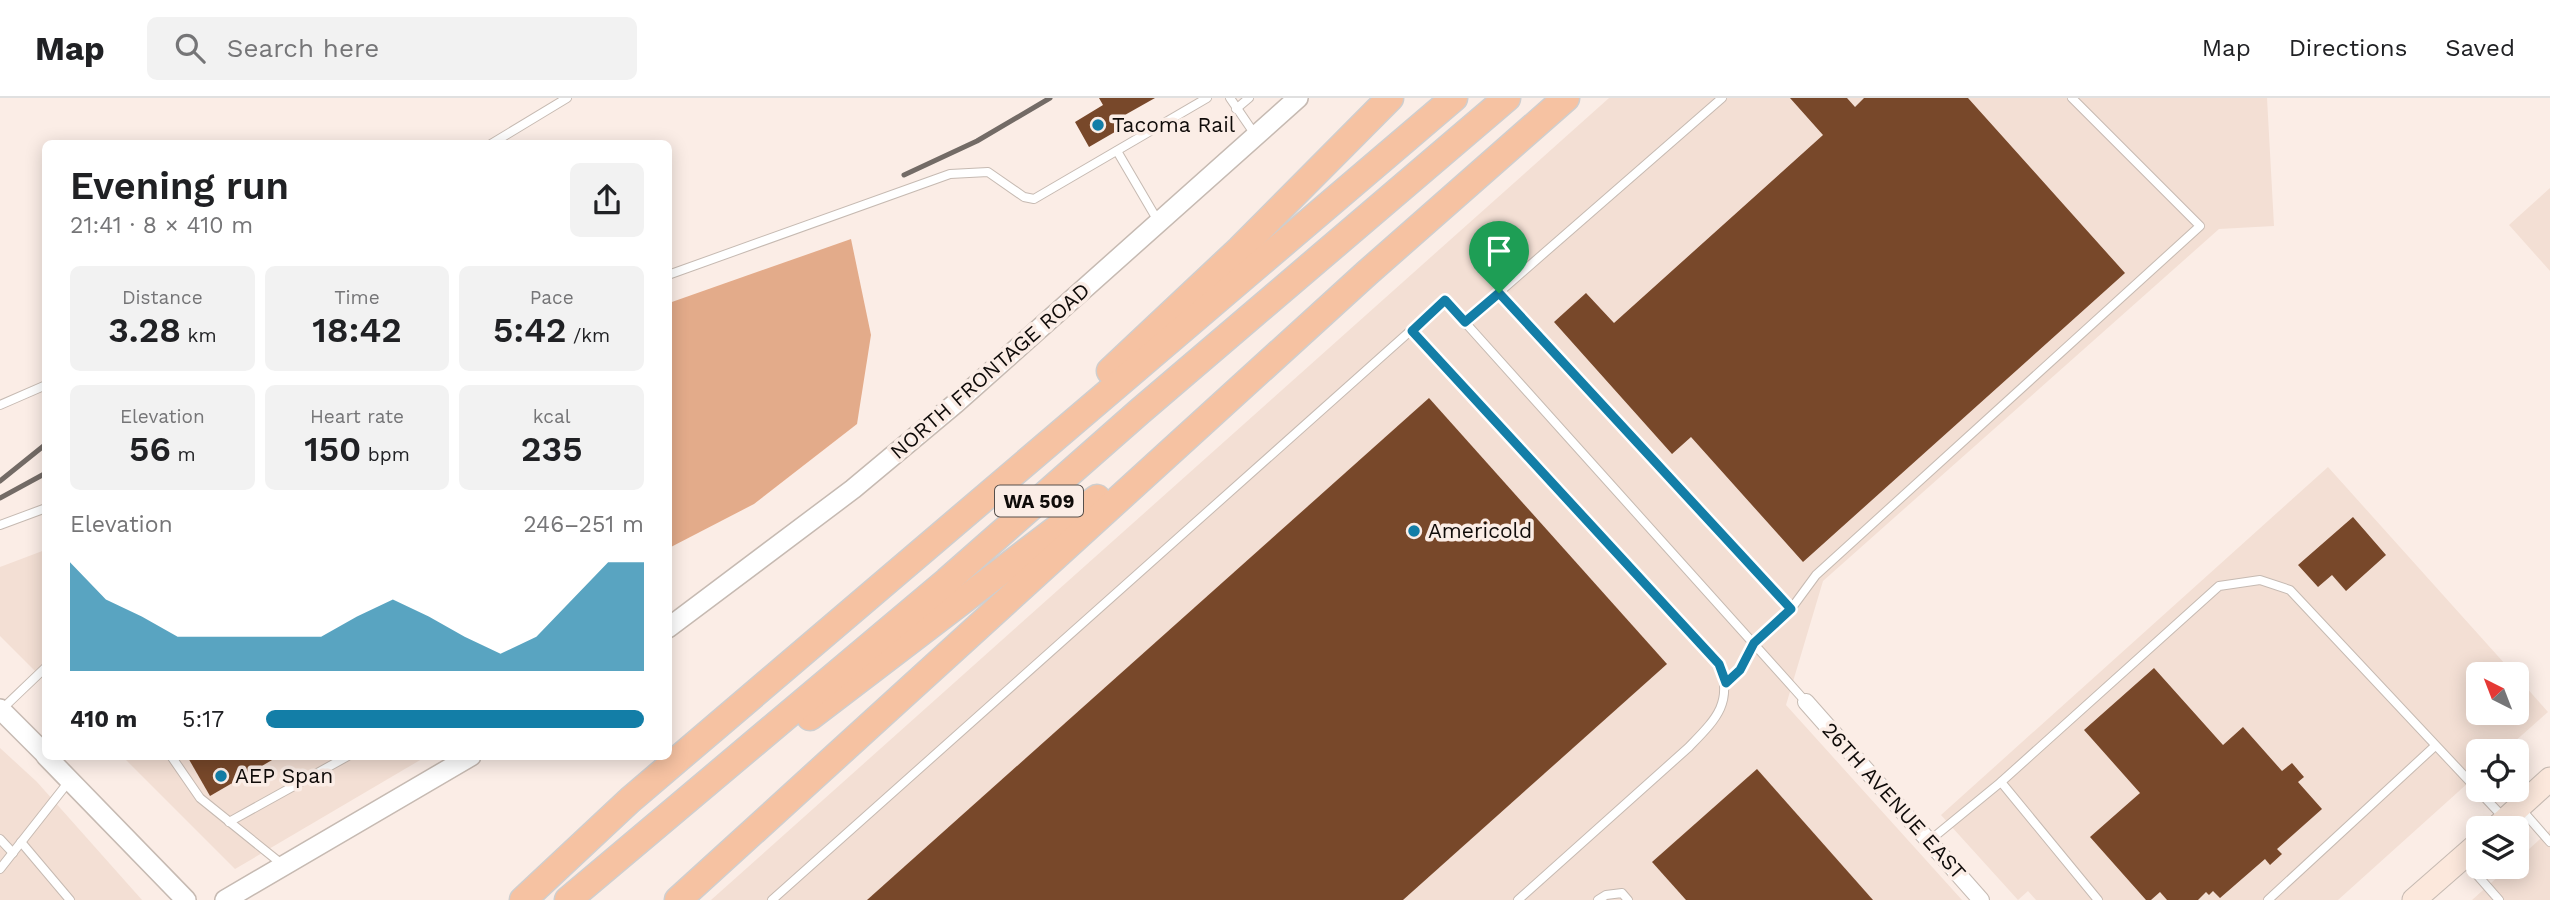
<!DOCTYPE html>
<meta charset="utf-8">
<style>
:root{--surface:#fff;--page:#f2f2f2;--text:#202124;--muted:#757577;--line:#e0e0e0;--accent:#137ea7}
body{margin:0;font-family:"Work Sans",sans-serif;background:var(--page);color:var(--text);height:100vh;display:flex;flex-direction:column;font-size:26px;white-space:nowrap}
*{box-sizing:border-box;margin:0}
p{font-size:23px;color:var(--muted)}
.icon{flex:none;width:38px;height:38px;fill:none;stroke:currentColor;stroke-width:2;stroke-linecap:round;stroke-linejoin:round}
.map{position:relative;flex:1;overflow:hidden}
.side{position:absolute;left:42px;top:42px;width:630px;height:620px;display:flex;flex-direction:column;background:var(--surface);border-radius:10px;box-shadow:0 4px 18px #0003}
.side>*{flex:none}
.needle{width:46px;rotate:318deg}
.controls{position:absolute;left:2466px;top:564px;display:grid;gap:14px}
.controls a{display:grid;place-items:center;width:63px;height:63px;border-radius:10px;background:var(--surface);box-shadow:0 4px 18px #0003;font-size:35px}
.pin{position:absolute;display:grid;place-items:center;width:60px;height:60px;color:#fff;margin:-72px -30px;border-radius:50% 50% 50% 0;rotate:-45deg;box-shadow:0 0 7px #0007}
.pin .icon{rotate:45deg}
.round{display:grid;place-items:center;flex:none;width:74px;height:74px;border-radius:10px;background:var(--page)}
.overview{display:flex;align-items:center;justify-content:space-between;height:119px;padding:0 28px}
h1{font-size:38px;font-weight:600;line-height:52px}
.figures{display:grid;grid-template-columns:repeat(3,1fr);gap:10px;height:119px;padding:7px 28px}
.figures div{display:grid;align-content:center;border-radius:10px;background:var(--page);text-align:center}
.figures b{font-size:35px;font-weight:600}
.figures small{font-size:19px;font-weight:400}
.figures p{font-size:19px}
.chart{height:196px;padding:14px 28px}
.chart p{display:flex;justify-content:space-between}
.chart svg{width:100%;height:126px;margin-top:7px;fill:var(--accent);opacity:.7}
ul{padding:0 28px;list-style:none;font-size:23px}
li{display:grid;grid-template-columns:112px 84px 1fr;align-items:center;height:52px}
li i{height:18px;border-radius:9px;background:var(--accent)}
header{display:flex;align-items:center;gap:42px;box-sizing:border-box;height:98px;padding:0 35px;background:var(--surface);border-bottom:2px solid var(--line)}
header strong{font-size:33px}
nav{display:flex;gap:38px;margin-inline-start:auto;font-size:24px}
.search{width:490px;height:63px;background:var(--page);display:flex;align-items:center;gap:18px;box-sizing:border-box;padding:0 24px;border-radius:10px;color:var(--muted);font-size:26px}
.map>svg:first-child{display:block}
</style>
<header>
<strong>Map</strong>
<div class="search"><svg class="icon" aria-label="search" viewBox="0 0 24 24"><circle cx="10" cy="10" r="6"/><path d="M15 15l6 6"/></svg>Search here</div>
<nav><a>Map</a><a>Directions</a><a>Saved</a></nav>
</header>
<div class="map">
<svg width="2550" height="802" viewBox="0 0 2550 802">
<rect width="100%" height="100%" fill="#fbede6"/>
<!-- built -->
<g fill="#f3dfd4">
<polygon points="1609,0 2267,0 2274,128 2219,131 1823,483 1786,607 1962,802 711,802"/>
<polygon points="2550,90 2550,173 2509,127"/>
<polygon points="2328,369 2514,576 2478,576 2478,614 2516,614 2517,579 2548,614 2504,653 2478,653 2478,676 2338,802 2036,802 2028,793 2018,802 1941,717"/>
<polygon points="45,452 45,583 0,538 0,469"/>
<polygon points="0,650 37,684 142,802 0,802"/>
<polygon points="122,658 427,658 235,771"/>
<polygon points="2550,732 2550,802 2472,802 2510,768 2516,768 2517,762"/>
</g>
<!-- forest -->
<polygon fill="#e3ab8a" points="851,141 871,237 857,326 754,406 669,450 669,205"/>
<!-- building -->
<g fill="#78482a">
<polygon points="1099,0 1155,0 1116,22 1120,31 1089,49 1075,24 1103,7"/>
<polygon points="1790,0 1847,0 1855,9 1864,0 1968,0 2125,175 1803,464 1691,339 1672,356 1554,224 1586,195 1614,225 1823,37"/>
<polygon points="1429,300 1667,566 1403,802 867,802"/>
<polygon points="2353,419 2386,457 2346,493 2332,477 2318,489 2298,467"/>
<polygon points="2154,570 2223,647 2243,629 2282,673 2292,665 2304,679 2298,684 2322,711 2277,751 2282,756 2270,767 2265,761 2220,800 2213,793 2209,797 2206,794 2198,802 2167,802 2160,794 2151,802 2146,802 2090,739 2140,695 2084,632"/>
<polygon points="187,658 279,658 210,698"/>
<polygon points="1757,671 1873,802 1686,802 1652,764"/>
</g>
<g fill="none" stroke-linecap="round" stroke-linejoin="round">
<!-- service casing -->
<g stroke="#c6bab2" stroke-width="10">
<g id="service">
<polyline points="1230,0 1256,38"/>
<polyline points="1236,11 1249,0"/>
<polyline points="491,46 567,0"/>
<polyline points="1117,53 1158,123"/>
<polyline points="668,177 950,76 988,74 1024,99 1034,101 1207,0"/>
<polyline points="1499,195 1791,511"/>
<polyline points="1465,224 1722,0"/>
<path d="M1412,233L1719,566C1734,605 1715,622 1689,649L1518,802"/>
<polyline points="0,307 46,287"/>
<polyline points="0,427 46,410"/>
<polyline points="1726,585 1740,572 1754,545 1791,511 1816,477 2200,128 2072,0"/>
<polyline points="2,611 46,569"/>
<polyline points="171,658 200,700 283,767"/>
<polyline points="2001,684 2098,802"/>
<polyline points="2521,711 2550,744"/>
<polyline points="229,724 348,658"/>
<polyline points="0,741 13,755"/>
<polyline points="1929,743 2001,684 2219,488 2260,482 2290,492 2503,719"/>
<polyline points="21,744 70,802"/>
<polyline points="2464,762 2499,802"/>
<polyline points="0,771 70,682"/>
<polyline points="772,802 1445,202 1806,604"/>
<polyline points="1598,802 1606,797 1622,795 1628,802"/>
<polyline points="2268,802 2435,648"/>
</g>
</g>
<!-- minor casing -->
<g stroke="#c6bab2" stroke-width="18">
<polyline id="minor" points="1806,604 1981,802"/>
</g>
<!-- tertiary casing -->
<g stroke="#c6bab2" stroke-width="22">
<g id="tertiary">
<polyline points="668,530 853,391 956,305 1298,0"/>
<polyline points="0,611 46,657"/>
<polyline points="46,658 186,802"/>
<polyline points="225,802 471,658"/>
</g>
</g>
<!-- secondary casing -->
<g stroke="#c6bab2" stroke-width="25">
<g id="secondary">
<polyline points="2496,730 2550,681"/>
<polyline points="2414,802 2478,746"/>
</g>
</g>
<!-- trunk casing -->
<g stroke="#cfcece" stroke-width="29">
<g id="trunk">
<polyline points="1110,273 1240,151 1390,0"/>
<polyline points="810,619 1097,400"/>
<polyline points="523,802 630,702 1454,0"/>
<polyline points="568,802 947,483 1139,314 1507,0"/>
<polyline points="678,802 1367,175 1566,0"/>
</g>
</g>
<!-- service -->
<use href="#service" stroke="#fff" stroke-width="8"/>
<!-- minor -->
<use href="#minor" stroke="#fff" stroke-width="16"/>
<!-- tertiary -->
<use href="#tertiary" stroke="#fff" stroke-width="19"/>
<!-- secondary -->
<use href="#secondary" stroke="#fce8dc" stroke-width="23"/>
<!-- trunk -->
<use href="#trunk" stroke="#f6c2a2" stroke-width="26"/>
<!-- rail -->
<g stroke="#736b66" stroke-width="5">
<polyline points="904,77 977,43 1050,0"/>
<polyline points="0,383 46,346"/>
<polyline points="0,400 46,375"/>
</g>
</g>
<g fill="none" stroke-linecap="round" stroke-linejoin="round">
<!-- route casing -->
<g stroke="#fff" stroke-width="14">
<polygon id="route" points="1499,195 1791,511 1754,545 1740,572 1726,585 1719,566 1412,233 1445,202 1465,224"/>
</g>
<!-- route -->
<use href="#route" stroke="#137ea7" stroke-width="9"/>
</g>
<!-- markers -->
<g fill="#137ea7" stroke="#fbede6" stroke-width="2.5">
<circle cx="1098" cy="27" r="7"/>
<circle cx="1414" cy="433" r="7"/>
<circle cx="221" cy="678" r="7"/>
</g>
<g text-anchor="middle" stroke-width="7" stroke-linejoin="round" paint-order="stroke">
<!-- shield labels -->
<rect fill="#fbede6" stroke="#564f4b" stroke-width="2" x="995" y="387.5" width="88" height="31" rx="5"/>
<g font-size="19" font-weight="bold" fill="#0f0b09">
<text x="1039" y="410">WA 509</text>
</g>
<!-- poi labels -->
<g font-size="21" fill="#0f0b09" stroke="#fbede6" text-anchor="start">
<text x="1112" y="34">Tacoma Rail</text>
<text x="1428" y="440">Americold</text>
<text x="235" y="685">AEP Span</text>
</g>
<!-- street labels -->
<g font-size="21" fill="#0f0b09" stroke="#fbede6">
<text transform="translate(990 273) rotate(-41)" y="7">NORTH FRONTAGE ROAD</text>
<text transform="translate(1894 703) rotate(48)" y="7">26TH AVENUE EAST</text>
</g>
</g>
</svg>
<div class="controls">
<a><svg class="needle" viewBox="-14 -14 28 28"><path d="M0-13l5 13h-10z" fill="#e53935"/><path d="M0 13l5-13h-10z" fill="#757577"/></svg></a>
<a><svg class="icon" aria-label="locate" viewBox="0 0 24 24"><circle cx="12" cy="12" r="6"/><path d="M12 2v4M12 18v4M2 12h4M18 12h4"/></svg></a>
<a><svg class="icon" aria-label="layers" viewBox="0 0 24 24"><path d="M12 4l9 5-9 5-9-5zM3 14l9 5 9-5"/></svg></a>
</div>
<div class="pin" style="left:1499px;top:195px;background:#1e9e55"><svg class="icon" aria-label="arrive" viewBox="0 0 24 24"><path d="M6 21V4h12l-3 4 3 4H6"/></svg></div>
<section class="side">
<div class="overview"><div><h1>Evening run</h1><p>21:41 · 8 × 410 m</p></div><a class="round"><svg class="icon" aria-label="share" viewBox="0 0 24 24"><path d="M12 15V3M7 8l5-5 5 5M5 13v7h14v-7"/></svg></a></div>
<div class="figures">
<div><p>Distance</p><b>3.28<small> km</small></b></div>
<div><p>Time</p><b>18:42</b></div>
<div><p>Pace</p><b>5:42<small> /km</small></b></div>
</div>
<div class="figures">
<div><p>Elevation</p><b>56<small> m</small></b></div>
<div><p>Heart rate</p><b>150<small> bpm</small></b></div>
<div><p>kcal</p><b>235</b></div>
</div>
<div class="chart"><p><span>Elevation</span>246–251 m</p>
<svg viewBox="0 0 160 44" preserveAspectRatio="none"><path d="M0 44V6L10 19L20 25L30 32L40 32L50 32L60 32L70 32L80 25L90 19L100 25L110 32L120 38L130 32L140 19L150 6L160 6V44z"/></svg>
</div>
<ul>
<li><b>410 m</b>5:17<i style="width:100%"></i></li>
</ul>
</section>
</div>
